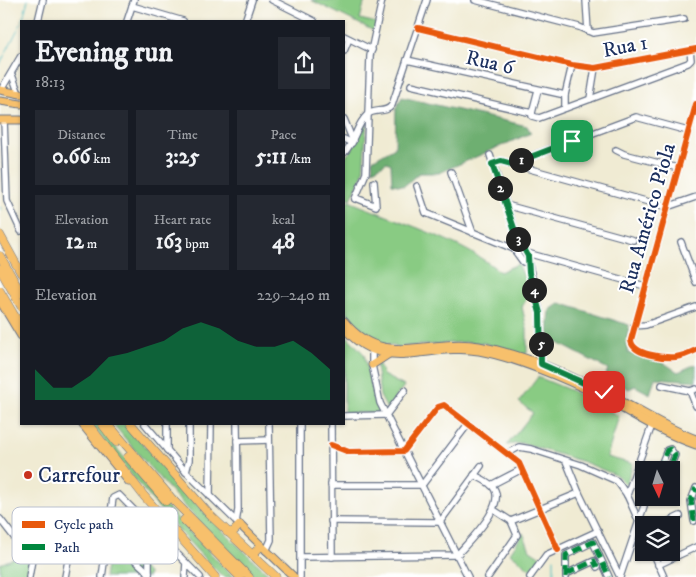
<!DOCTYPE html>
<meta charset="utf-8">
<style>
:root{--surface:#171b24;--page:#242831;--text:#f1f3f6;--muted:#9ea1a6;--accent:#0b8043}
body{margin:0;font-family:"IM FELL DW Pica",serif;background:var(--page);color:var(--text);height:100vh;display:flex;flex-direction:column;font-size:19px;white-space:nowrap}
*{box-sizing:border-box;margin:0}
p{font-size:16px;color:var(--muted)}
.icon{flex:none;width:28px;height:28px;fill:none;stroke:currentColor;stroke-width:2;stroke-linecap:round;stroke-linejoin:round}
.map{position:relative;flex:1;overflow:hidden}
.panel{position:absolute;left:20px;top:20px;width:325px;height:405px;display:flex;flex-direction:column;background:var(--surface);border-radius:0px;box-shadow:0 1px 4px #0004}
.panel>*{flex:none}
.needle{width:32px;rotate:176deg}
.tools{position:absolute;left:635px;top:461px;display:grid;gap:10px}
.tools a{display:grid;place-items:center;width:45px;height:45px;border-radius:0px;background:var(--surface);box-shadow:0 1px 4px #0004;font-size:25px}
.pin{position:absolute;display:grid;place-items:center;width:42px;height:42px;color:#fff;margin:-21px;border-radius:10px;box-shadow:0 2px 8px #0006}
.km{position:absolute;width:25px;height:25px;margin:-12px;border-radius:50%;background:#222;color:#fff;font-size:14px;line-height:25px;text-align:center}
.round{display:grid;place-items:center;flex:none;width:52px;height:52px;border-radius:0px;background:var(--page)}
.overview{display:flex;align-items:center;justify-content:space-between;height:85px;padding:0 15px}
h1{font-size:28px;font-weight:700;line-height:38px}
.figures{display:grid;grid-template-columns:repeat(3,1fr);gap:8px;height:85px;padding:5px 15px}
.figures div{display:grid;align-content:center;border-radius:0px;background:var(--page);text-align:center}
.figures b{font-size:21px;font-weight:700}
.figures small{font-size:14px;font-weight:400}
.figures p{font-size:14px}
.chart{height:140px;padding:10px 15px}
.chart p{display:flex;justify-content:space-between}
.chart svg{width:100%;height:90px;margin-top:5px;fill:var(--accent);opacity:.7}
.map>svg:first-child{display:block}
</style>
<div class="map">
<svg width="696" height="577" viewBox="0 0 696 577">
<rect width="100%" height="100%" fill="#fff"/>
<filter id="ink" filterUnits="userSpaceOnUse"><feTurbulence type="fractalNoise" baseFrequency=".02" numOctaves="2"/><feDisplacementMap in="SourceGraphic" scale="10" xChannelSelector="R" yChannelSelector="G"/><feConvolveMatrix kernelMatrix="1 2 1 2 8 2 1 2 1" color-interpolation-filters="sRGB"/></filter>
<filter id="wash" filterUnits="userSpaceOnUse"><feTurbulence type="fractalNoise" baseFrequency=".0096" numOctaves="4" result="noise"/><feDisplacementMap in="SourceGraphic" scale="20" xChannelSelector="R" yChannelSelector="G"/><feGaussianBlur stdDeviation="1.12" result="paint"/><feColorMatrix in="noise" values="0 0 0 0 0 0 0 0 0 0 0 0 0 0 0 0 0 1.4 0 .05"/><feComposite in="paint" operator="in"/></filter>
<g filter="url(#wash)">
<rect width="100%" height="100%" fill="#f0ebd3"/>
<!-- green -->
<g fill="#89cb83" stroke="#527d70">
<polygon points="311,0 365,0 360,19 377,23 374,31"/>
<polygon points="367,119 363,173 351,199 344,196 344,158 350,152"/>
<path d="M344,199C390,219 463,240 500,272L518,264L531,291L522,307L527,329V353L521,355L484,343L466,342L398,347L376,342C366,329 352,324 345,308C340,297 344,217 344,199Z"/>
<polygon points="344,333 364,354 374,397 381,413 344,413"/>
<polygon points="379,364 383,375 404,386 387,409 380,396 376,365"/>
<polygon points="538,377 572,391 619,416 607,457 633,464 626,485 618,476 584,462 521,443 507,445 533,413 519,402"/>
<path d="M91,424H97C131,467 166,508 204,546C214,557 223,567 234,577H223C175,530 132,477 91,424Z"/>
<path d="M113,424H127C171,479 219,530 272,577H255C204,529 158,478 113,424Z"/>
<polygon points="523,533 530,550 541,557 531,570 510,553"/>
<polygon points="111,544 116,545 148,573 148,577 105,577"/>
<polygon points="24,554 29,561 27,577 0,577 0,564"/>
</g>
<!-- forest -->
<g fill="#6eaf71" stroke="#446f68">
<polygon points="402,97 527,126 531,133 439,173 419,173 404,186 392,184 391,164 387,162 373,170 372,160 395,147 396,108"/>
<polygon points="560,303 629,325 626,344 628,353 664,363 678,372 696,364 696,381 655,378 650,394 635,386 629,389 605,377 608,369 552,340 548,332 550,310"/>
</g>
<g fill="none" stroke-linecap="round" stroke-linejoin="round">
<!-- stream -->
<g stroke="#48b7c0" stroke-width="1">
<polyline points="22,21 28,0"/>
<polyline points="0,64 21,23"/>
<polyline points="0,207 2,210"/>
<polyline points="554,558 554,577"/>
</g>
</g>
</g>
<g filter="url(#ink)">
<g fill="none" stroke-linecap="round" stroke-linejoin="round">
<!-- minor casing -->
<g stroke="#667187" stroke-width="8">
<g id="minor">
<polyline points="272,0 314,21"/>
<polyline points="475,0 579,27 593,33 684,19"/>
<polyline points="586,0 588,31"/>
<polyline points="132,6 183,21"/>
<polyline points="38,21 43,0"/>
<polyline points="127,21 134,0"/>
<polyline points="245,21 252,0"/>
<polyline points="418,28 572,65 595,68 696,49"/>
<polyline points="344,36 372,50"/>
<polyline points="344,51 349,39"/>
<polyline points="407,60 565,95"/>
<polyline points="12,75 19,94"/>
<polyline points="411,85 532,113"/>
<polyline points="1,90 21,56"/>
<polyline points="590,99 595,68"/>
<path d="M696,104L631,340C632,355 664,358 676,357C683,356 690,353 696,350"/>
<polyline points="565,108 565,95 572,65"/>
<polyline points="532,113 532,116 539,118 688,63 691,60 690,50"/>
<polyline points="532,113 538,90"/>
<polyline points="344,119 353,141"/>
<polyline points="4,120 7,201 21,231"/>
<polyline points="344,139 352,143"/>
<polyline points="616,150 624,154 678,168"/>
<path d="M344,153C355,142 356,125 367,115C374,108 386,114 392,105L427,0"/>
<polyline points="490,155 516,234 523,250"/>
<polyline points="513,163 636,117 688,131"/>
<polyline points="492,164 501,161 512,164 667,207 696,197"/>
<polyline points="451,172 473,233"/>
<polyline points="417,186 426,213 514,249"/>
<polyline points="356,198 376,206 374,182"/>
<polyline points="355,199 366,173 370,56 382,0"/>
<polyline points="506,205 633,240"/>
<polyline points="681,242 696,282"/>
<polygon points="516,248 527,253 528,261 523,262 515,251"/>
<polyline points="527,253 645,286"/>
<polyline points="528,261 540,313 541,364"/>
<polyline points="634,326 646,325 696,307"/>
<polyline points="372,347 372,365 380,403 468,577"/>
<polyline points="662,385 690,391 696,389"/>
<polyline points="690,391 696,406"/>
<polyline points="386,415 405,390"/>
<polyline points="344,416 386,415"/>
<polyline points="145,424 186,472 240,525"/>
<polyline points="300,424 300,577"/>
<polyline points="331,424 332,557"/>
<polyline points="237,441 269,440"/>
<polyline points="331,445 349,452 404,451 438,407 444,405 519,463 558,550"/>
<polyline points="167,450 167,424"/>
<polyline points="508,453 519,447 531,449 581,465 617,481 627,495 644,533"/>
<polyline points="566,461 579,493 620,577"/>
<polyline points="659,470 667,450 670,449 675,455 669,470"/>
<polyline points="186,472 189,460 189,424"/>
<polyline points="331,485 422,485 468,424"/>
<polyline points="491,485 522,469"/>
<polyline points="627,495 652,425"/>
<polyline points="210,496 211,424"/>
<polyline points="0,519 31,559"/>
<polyline points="331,521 440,522 481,466"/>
<polyline points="511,521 579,493"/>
<polyline points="694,521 691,501 696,488"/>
<polyline points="236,522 238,510 237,424"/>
<polyline points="661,525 680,516"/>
<polyline points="108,535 149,573"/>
<polyline points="266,551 271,540 269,424"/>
<polyline points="653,552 664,577"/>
<path d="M301,557L457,555C468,542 511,502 491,485C487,481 480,478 474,475"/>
<polyline points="658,565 696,547"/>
<polyline points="566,574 594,561 597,567"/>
<polyline points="29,577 37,531"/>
<polyline points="65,577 69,555"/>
<polyline points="102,577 113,498 119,495 200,577"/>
<polyline points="149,577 149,526"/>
<polyline points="185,577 186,563"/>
<polyline points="488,577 517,535 511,521 494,510"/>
<polyline points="530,577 546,555 598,531"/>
<polyline points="566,577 566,555 593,542 609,577"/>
<polyline points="620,577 644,506"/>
</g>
</g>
<!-- major casing -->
<g stroke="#667187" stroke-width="9">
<g id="major">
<polyline points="0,90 21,94"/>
<polyline points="0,101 21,104"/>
<polyline points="0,120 21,120"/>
<polyline points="0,301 21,336"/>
<path d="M344,321C383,370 428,337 479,346C529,355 576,378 621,401C646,414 669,429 696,439"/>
<path d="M344,328C383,376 429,342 479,351C513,357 567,379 597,395C630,412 661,433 696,445"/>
<polyline points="372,365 389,354"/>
<polyline points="82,424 129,482"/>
<polyline points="240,525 294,577"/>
</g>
</g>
<!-- highway casing -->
<g stroke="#667187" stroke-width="9">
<g id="highway">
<polyline points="0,235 21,273"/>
<polyline points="0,256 21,293"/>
<polyline points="0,269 21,306"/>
<polyline points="0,291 21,327"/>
<polyline points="88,424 144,496 215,577"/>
<polyline points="102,424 116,442"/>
<polyline points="108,424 174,501 249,577"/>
<polyline points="131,424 209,514 276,577"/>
<polyline points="128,457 166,501"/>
<polyline points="184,520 240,577"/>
<polyline points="227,532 233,532 240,525"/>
<polyline points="252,555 261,546"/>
</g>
</g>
<!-- minor -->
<use href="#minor" stroke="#fff" stroke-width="5.5"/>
<!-- major -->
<use href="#major" stroke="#f7c06c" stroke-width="7"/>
<!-- highway -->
<use href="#highway" stroke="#f7c06c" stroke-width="8"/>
<!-- quiet -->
<g stroke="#00873e" stroke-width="5" stroke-dasharray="10 5" stroke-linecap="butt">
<polyline points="659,470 667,450 670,449 675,455 669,470"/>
<polyline points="694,521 691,501 696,488"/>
<polyline points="566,574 594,561 597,567"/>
<polyline points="566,577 566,555 593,542 609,577"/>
</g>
<!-- cycleway casing -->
<g stroke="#fff" stroke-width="9">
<g id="cycleway">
<polyline points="418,28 572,65 595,68 696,49"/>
<path d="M696,104L631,340C632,355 664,358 676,357C683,356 690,353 696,350"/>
<polyline points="331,445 349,452 404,451 438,407 444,405 519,463 558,550"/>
</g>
</g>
<!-- cycleway -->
<use href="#cycleway" stroke="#e8590c" stroke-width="6"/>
</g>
</g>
<g fill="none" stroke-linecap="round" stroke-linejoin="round" filter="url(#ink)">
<!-- route casing -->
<g stroke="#fff" stroke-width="10">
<polyline id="route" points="572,141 512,164 501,161 492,164 516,234 528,256 529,273 540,313 541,364 604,392"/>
</g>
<!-- route -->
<use href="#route" stroke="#0b8043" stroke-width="6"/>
</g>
<!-- markers -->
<circle fill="#c8321e" stroke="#fff" stroke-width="2" cx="28" cy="475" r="5"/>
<g text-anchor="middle" stroke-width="4" stroke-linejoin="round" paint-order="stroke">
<!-- street labels -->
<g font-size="21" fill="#1b2f5e" stroke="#fff">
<text transform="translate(625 46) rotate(-11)" y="7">Rua 1</text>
<text transform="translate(490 62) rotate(13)" y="7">Rua 6</text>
<text transform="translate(647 218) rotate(-74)" y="7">Rua Américo Piola</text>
</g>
<!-- poi labels -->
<g font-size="21" fill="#1b2f5e" stroke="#fff" text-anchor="start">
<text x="38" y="482">Carrefour</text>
</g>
</g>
<!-- legend -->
<rect x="12" y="507" width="166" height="57" rx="8" fill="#fff" stroke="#bbc1cf" stroke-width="1"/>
<rect x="22" y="521" width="23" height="7" fill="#e8590c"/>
<rect x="22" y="544" width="23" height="6" fill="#00873e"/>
<g font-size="14" fill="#1b2f5e">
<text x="54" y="529">Cycle path</text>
<text x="54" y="552">Path</text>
</g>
</svg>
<div class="tools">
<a><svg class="needle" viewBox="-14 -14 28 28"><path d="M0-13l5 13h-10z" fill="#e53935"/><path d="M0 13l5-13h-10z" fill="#9ea1a6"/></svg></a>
<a><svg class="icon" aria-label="layers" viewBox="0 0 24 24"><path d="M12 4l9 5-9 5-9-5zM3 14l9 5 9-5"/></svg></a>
</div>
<div class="pin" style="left:572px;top:141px;background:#1e9e55"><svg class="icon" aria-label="arrive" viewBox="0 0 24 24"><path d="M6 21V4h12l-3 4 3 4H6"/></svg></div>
<div class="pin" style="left:604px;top:392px;background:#d93025"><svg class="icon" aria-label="check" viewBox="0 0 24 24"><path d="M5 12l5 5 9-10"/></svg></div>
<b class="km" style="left:521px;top:160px">1</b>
<b class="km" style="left:500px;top:188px">2</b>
<b class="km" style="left:518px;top:239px">3</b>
<b class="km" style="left:534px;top:290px">4</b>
<b class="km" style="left:541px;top:344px">5</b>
<section class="panel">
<div class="overview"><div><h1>Evening run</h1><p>18:13</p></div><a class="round"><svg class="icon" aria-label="share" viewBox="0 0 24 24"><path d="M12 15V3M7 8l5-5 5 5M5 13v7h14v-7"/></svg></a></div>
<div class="figures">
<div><p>Distance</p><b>0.66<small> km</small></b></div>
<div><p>Time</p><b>3:25</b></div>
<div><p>Pace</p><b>5:11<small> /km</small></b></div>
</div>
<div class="figures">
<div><p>Elevation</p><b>12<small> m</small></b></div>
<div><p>Heart rate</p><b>163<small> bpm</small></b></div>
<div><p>kcal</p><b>48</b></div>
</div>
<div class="chart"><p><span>Elevation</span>229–240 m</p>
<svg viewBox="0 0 160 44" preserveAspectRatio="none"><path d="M0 44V29L10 38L20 38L30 32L40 23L50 21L60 18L70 15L80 9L90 6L100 9L110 15L120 18L130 18L140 15L150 21L160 29V44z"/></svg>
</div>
</section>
</div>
